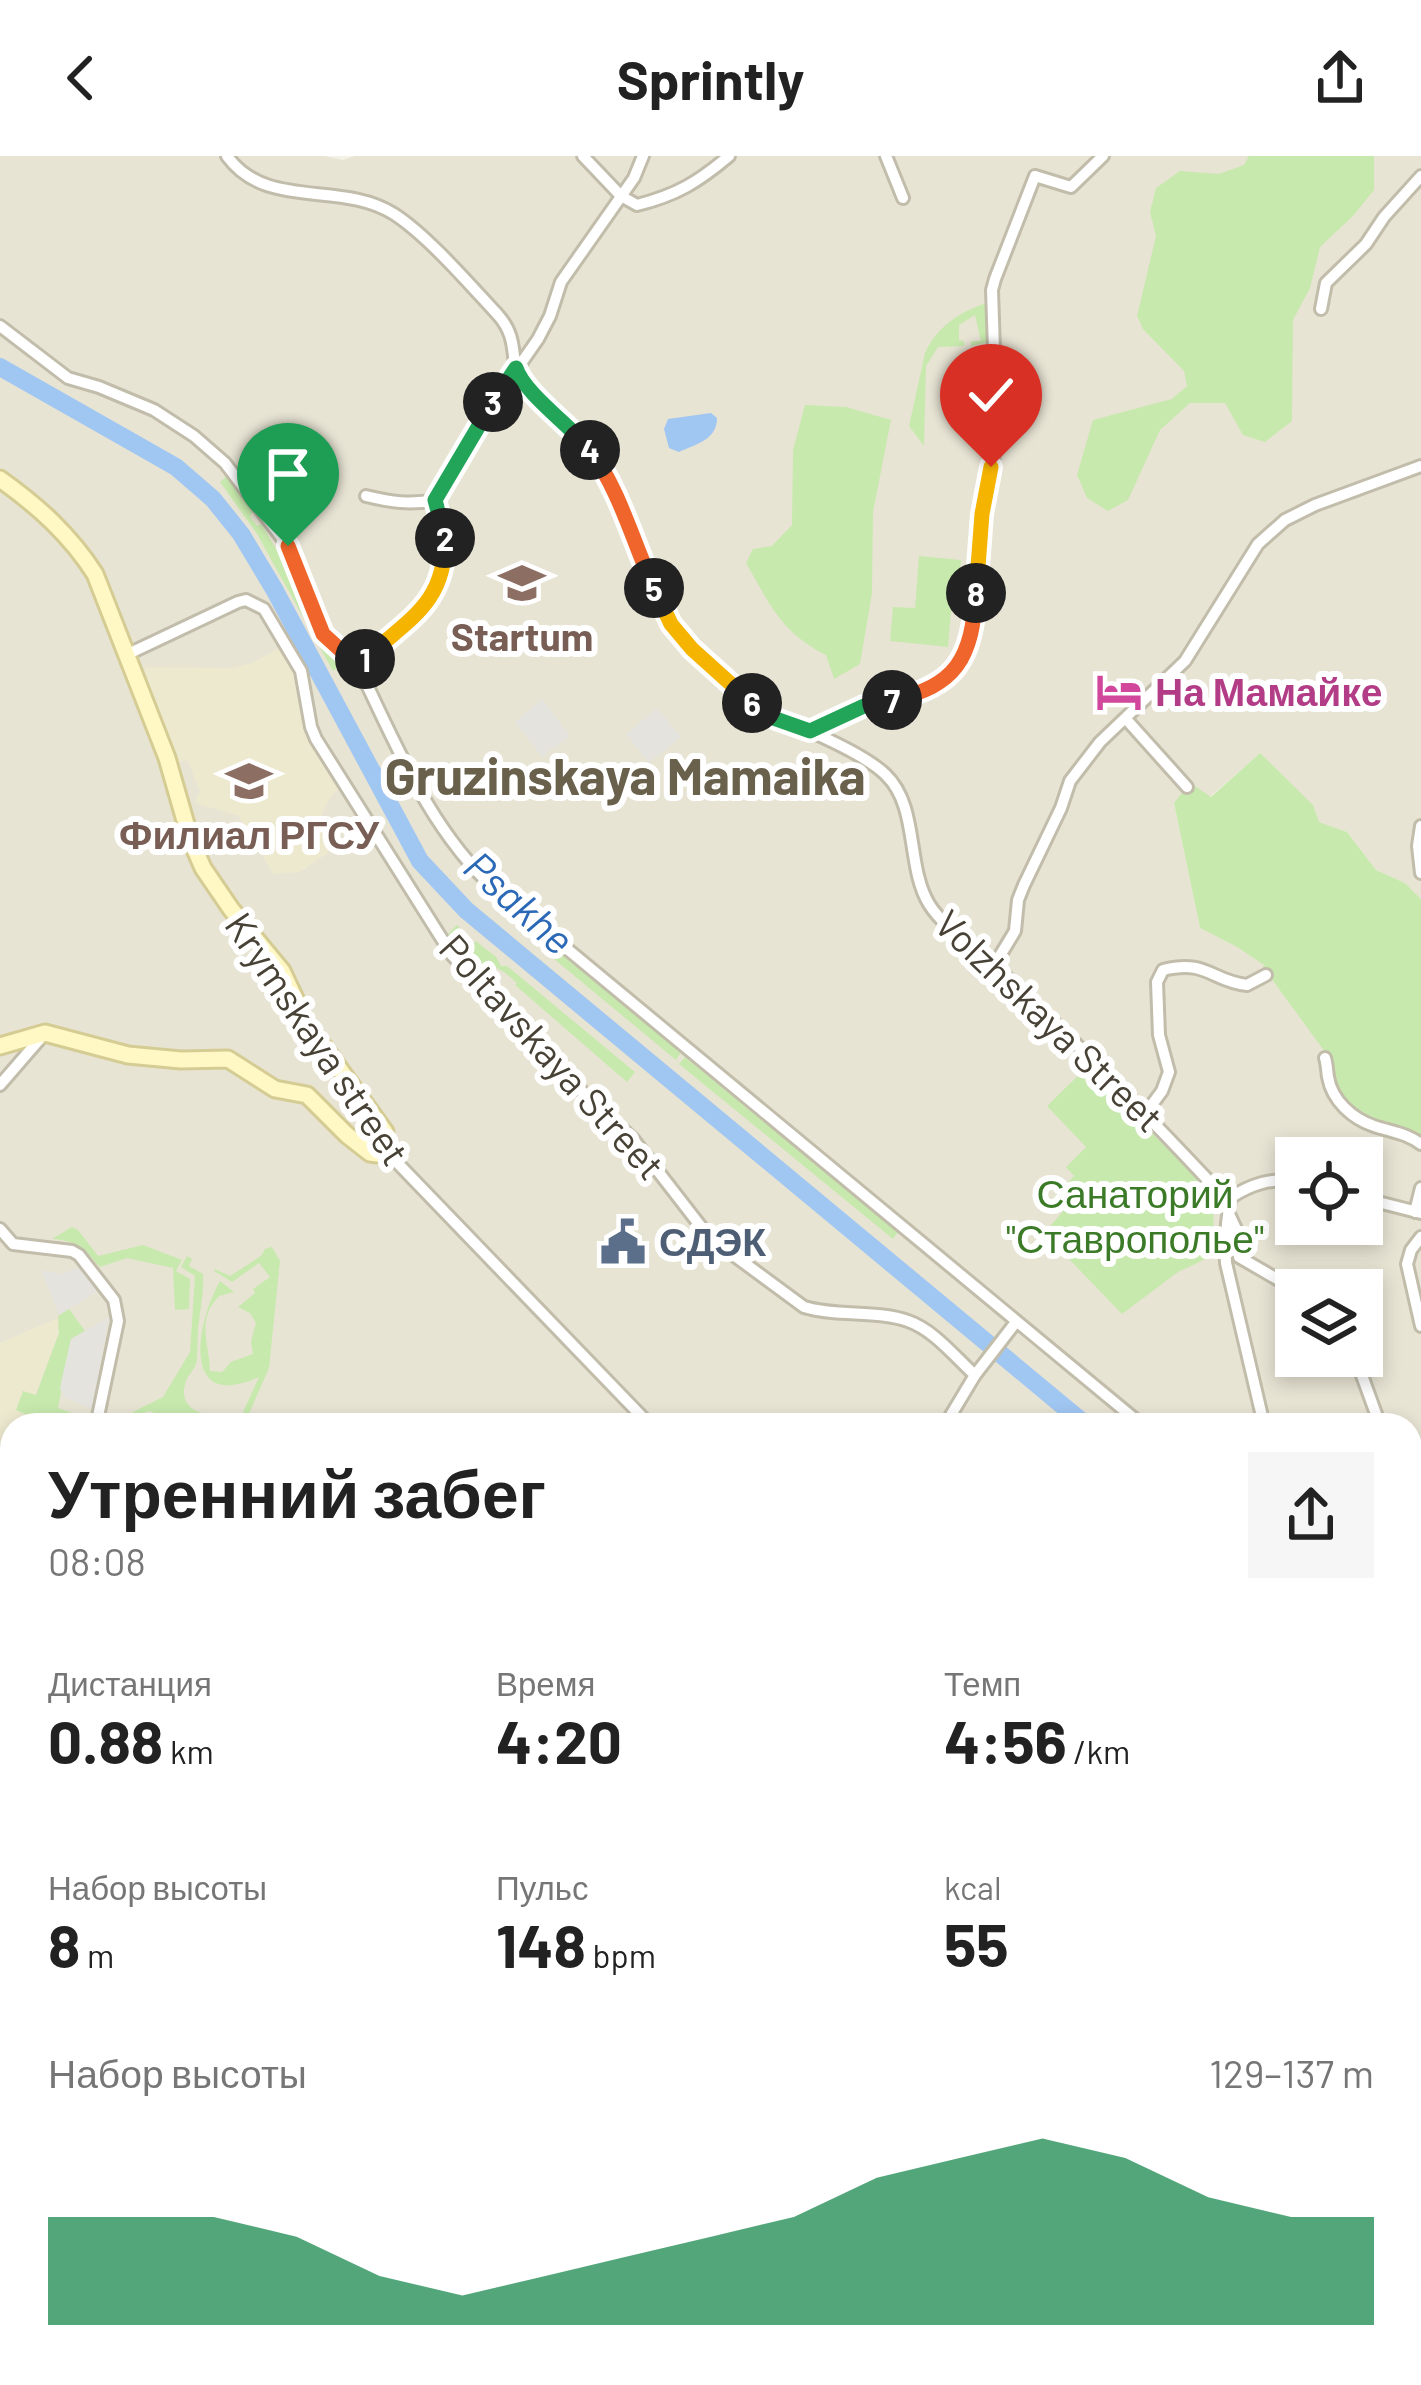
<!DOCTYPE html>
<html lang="ru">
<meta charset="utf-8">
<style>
:root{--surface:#fff;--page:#f6f6f6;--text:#222;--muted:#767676;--accent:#0b8043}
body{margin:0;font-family:Barlow,sans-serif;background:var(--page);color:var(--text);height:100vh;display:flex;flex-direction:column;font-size:45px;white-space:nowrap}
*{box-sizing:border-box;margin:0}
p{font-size:39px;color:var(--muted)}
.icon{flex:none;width:66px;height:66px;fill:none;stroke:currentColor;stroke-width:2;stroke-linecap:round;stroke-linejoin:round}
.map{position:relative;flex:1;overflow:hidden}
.panel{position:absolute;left:0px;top:1257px;width:1422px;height:972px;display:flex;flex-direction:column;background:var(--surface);border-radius:36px 36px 0 0;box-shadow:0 6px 18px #0003}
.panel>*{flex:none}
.buttons{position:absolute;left:1275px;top:981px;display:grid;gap:24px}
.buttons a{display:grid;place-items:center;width:108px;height:108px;border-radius:0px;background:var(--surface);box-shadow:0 6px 18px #0003;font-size:60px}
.pin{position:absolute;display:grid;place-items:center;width:102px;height:102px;color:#fff;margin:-123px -51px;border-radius:50% 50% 50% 0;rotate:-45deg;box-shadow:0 0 12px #0007}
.pin .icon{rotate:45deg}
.km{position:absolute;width:60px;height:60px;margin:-30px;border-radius:50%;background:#222;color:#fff;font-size:33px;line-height:60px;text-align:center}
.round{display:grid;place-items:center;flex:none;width:126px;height:126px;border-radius:0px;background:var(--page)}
.overview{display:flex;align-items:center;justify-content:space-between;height:204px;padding:0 48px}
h1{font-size:66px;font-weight:700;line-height:90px}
.figures{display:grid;grid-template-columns:repeat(3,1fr);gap:18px;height:204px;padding:12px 48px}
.figures div{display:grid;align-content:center}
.figures b{font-size:60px;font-weight:700}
.figures small{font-size:33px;font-weight:400}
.figures p{font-size:33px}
.chart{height:336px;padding:24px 48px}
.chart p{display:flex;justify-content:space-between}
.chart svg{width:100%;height:216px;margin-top:12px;fill:var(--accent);opacity:.7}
header{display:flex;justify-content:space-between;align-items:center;height:156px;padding:0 48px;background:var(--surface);font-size:54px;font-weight:700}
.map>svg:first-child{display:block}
</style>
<header><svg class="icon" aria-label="back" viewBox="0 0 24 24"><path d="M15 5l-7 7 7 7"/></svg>Sprintly<svg class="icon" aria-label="share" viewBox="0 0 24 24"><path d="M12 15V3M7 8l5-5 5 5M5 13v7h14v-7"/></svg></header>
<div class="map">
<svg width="1421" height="2229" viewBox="0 0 1421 2229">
<rect width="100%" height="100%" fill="#f4f1e6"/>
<!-- residential -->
<path fill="#e8e4d4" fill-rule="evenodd" d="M0,0H324L343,4L355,0H1421V743L1405,727L1376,714L1347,676L1319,666L1260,597L1210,641L1174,647L1200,772L1237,791L1265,809L1325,896L1331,906L1334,926L1421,986V1472L1410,1473V1269H12V1536L0,1538ZM1296,1002H1362V1068H1296ZM1296,1134H1362V1200H1296Z"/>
<!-- education -->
<g fill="#ede9cf">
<polygon points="281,491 299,522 340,631 330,641 322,657 320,671 329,696 300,716 273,718 239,660 195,647 200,635 187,603 176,608 144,534 145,511 233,512 252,507"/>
<polygon points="58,1162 59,1177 35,1240 57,1252 102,1266 113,1266 163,1241 192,1269 12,1269 12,1473 0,1435 0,1187"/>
</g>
<!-- green -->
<g fill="#c7e9ad">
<polygon points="1249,0 1374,0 1374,34 1353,60 1320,91 1310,132 1293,164 1292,265 1265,286 1243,279 1225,247 1190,247 1160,274 1128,344 1108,355 1087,342 1077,319 1093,264 1172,243 1187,230 1184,215 1143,173 1137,160 1156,80 1150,56 1156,32 1180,15 1219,18 1244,9"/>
<path d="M983,148L990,151L988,186L971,190V185H981L975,159L959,169V184L964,185V190L938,191L926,210L924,290L909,270L925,197C937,171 957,158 983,148Z"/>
<path d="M805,249L846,251L891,264L873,356L872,437L860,508L834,523L826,499C780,475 771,450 746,407L753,393L772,390L792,369L793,294Z"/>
<path d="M227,320L253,356L250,360L257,370L261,368C276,394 291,414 301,446H304L320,487L341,509L333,515L257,378L220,326Z"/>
<polygon points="919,400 961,404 956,455 951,455 948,491 890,485 893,451 915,452"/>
<path d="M1260,597L1313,649L1319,666L1347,676L1376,714L1405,727L1421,743V986C1391,973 1353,964 1338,933C1331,921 1333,908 1325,896L1271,822L1261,815L1264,809L1237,791L1200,772L1174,647L1190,627L1211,641Z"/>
<path d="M457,769L466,777L463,786L470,792L476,785L496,801L501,810H507L635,916L627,926L515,829L517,827C503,815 497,808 479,812L446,780Z"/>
<polygon points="561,797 681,896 676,904 548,798"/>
<polygon points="685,901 898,1076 893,1083 679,908"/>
<polygon points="1086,912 1213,1038 1214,1099 1178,1116 1122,1158 1044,1077 1065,1053 1054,1041 1074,1020 1066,1011 1086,991 1047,950"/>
<path d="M72,1071L78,1074L98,1100L143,1089L182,1104L176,1115L190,1123L189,1153L175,1154L173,1112L127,1102L100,1111C85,1094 75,1084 52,1083Z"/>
<path d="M272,1091L280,1105L269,1212L244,1269H240L244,1254L259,1221C180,1257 196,1167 220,1125L234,1136L219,1140C196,1164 209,1186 210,1215L222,1216L231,1206L253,1198L251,1185L256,1167L250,1157L238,1151L255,1137L253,1133L270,1121L259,1107L232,1126L214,1115L215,1113L230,1120L261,1100L265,1093Z"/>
<path d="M187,1100L192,1103L189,1110L203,1118C204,1134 201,1149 199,1165C197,1178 198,1191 197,1203C196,1214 188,1217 185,1228C179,1252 200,1260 220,1259L224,1266L233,1269H167L163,1262L150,1255L113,1266L163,1241L190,1196L195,1120L181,1111Z"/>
<polygon points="69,1153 85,1175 71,1183 58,1252 87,1262 87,1265 77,1263 76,1269 49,1269 16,1254 23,1235 36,1239 59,1177 58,1160"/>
</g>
<!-- parking -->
<g fill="#e4e3de">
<polygon points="542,543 570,580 542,601 515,566"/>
<polygon points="657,552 681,581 649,607 626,578"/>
<polygon points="83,1110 98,1135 59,1159 41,1114 62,1118"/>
<polygon points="109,1161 92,1253 66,1242 60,1233 61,1227 71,1183"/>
</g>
<!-- water -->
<g fill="#a0c6f2">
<path d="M711,257L717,262C717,284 696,288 679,296L669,292L664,273L668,263Z"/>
<polygon points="1421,1609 1421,2229 0,2229 0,1652 12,1651 12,2217 1410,2217 1410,1611"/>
</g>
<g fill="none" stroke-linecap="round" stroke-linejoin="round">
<!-- river -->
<polyline stroke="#a0c6f2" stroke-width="18" points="0,211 176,311 213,343 241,378 274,433 420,705 466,754 1086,1269"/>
<!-- street casing -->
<g stroke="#c2bdab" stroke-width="16">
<g id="street">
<path d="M227,0C267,55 340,24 394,58C428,80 470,129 498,159C521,185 508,206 522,226C536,245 559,258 575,276C590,291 601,310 611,328C620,344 624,362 630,379C641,409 655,444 673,470C695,502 740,542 773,561C784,567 796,570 807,574C830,584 869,602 886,619C919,651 906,710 929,748C943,772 993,807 1015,829C1081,891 1145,957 1207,1023L1230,1042"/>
<path d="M583,0L621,40L637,49C677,39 698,26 729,0"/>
<polyline points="886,0 903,42"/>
<polyline points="1321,153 1326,127 1366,88 1384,61 1421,20"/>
<polyline points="0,170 68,222 99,231 154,254 194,280 225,307 288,390 323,478 358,510"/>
<path d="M366,340C391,346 410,349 435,344"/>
<path d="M435,344C464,440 419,451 358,510C396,588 430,675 496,734L1142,1269"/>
<polyline points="435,344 485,259 538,183 550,160 561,126 634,22 643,0"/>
<path d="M126,499L238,446L246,444L264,453L301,515L311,571L316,583L452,799L553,908L633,983L702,1072L724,1092L804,1151C837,1161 878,1154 908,1165C934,1174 955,1201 975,1219"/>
<polyline points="1126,563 1187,631"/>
<polyline points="810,576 864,550 904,541 941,528 961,505 975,461 982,358 997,284 992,134 995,123 1035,20 1071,31 1103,0"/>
<polyline points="1421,670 1418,690 1421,717"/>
<polyline points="997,812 998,803 1015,775 1018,744 1024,729 1061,652 1070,625 1100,586 1185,505 1258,388 1285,364 1315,349 1421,310"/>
<path d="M1325,902C1327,908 1327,915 1328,921C1332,945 1353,963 1374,970C1392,976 1406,977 1421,988"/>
<polyline points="0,929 45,877"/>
<path d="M1145,958L1162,935L1169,916L1159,879L1157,826L1163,814C1207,803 1211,825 1247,829L1266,819"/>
<polyline points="385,994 650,1269"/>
<polyline points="1362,1042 1421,1057"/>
<polyline points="1415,1056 1421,1032"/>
<polyline points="1230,1060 1236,1073 1239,1101 1296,1134"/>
<polyline points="0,1073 13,1088 72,1095 79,1099 114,1144 118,1165 97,1265"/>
<polyline points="1421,1081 1411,1094 1407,1108 1421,1170"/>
<polyline points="1355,1200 1380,1269"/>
<polyline points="945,1269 975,1219 1016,1166"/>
<path d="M1264,1269L1226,1107L1225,1085L1230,1042C1251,1028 1271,1022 1296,1025"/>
</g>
</g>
<!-- secondary casing -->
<g stroke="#d5cc94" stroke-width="21">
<path id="secondary" d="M0,323C38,350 70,379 95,418L167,602L190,682L203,712L231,753L282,815L307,868L385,976V994L377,998L370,997L347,979L307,939L275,933L228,903L181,904L128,899L45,877L0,890"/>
</g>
<!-- street -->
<use href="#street" stroke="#fff" stroke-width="10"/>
<!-- secondary -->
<use href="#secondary" stroke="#fff8c5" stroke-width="15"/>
<!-- rail -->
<g stroke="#969696" stroke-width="3" stroke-dasharray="15 15" stroke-linecap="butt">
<polyline points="1410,1489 1421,1487"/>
<polyline points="0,1555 12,1551"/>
</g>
</g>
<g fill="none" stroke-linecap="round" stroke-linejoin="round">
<!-- split-1 casing -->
<g stroke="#fff" stroke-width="24">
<polyline id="split-1" points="288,390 323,478 358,510 365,503"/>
</g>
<!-- split-2 casing -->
<g stroke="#fff" stroke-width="24">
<path id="split-2" d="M365,503C408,463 446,448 445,382"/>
</g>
<!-- split-3 casing -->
<g stroke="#fff" stroke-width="24">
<polyline id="split-3" points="445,382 435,344 493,246"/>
</g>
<!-- split-4 casing -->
<g stroke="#fff" stroke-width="24">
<path id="split-4" d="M493,246L516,212C524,237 571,270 590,294"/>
</g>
<!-- split-5 casing -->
<g stroke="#fff" stroke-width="24">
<path id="split-5" d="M590,294C620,335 633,386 654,432"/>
</g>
<!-- split-6 casing -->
<g stroke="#fff" stroke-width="24">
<polyline id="split-6" points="654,432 671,468 692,493 752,547"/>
</g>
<!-- split-7 casing -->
<g stroke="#fff" stroke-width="24">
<polyline id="split-7" points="752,547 776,563 810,575 864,550 892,544"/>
</g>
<!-- split-8 casing -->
<g stroke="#fff" stroke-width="24">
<path id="split-8" d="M892,544C957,530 972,502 976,437"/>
</g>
<!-- split-9 casing -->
<g stroke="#fff" stroke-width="24">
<polyline id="split-9" points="976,437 982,358 991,311"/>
</g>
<!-- split-1 -->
<use href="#split-1" stroke="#f0652b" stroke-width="15"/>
<!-- split-2 -->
<use href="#split-2" stroke="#f5b400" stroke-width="15"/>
<!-- split-3 -->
<use href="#split-3" stroke="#22a559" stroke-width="15"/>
<!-- split-4 -->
<use href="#split-4" stroke="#22a559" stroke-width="15"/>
<!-- split-5 -->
<use href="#split-5" stroke="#f0652b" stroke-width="15"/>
<!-- split-6 -->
<use href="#split-6" stroke="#f5b400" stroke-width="15"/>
<!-- split-7 -->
<use href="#split-7" stroke="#22a559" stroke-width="15"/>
<!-- split-8 -->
<use href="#split-8" stroke="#f0652b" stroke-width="15"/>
<!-- split-9 -->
<use href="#split-9" stroke="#f5b400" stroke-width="15"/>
</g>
<!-- icons -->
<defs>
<g id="school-bare" transform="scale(3.6)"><path d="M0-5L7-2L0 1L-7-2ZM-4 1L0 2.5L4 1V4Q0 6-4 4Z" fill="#8d6e63" stroke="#fff" stroke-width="2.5" paint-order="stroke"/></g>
<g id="hotel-bare" transform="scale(3.6)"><path d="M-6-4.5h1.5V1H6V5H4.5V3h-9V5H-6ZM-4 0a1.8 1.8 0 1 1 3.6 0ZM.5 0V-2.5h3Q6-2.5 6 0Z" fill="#d1479c" stroke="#fff" stroke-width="2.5" paint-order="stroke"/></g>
<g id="university-bare" transform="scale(3.6)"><path d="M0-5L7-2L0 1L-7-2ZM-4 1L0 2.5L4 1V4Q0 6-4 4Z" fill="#8d6e63" stroke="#fff" stroke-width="2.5" paint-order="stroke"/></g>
<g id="civic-bare" transform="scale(3.6)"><path d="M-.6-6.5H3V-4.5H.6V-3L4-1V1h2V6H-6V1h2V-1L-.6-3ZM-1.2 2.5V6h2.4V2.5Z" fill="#5c6f8a" stroke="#fff" stroke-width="2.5" paint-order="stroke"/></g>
</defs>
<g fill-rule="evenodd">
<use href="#school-bare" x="522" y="427"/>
<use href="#hotel-bare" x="1119" y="536"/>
<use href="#university-bare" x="249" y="625"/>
<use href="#civic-bare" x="623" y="1086"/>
</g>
<g text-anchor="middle" stroke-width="12" stroke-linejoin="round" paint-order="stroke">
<!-- education labels -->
<g font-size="39" font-weight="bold" fill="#785e54" stroke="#fff">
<text x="522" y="495">Startum</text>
<text x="249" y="693">Филиал РГСУ</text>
</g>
<!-- hotel labels -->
<g font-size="39" font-weight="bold" fill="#b23c85" stroke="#fff" text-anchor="start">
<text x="1155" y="550">На Мамайке</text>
</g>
<!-- street labels -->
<g font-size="39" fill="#474235" stroke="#fff">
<text transform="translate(1049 865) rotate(44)" y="14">Volzhskaya Street</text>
<text transform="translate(317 883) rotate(56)" y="14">Krymskaya street</text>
<text transform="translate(552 901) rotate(48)" y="14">Poltavskaya Street</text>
</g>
<!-- park labels -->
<g font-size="39" fill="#3b7a26" stroke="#fff">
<text x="1135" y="1052">Санаторий<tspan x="1135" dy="45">"Ставрополье"</tspan></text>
</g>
<!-- service labels -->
<g font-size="39" font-weight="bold" fill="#4e5e75" stroke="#fff" text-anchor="start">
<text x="659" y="1100">СДЭК</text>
</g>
<!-- water labels -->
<g font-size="42" font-style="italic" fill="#2b69b6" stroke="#fff">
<text transform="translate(519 747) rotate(42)" y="15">Psakhe</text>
</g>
<!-- district labels -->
<g font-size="51" font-weight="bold" fill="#6a614c" stroke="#fff">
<text x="625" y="639">Gruzinskaya Mamaika</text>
</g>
</g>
</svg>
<div class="buttons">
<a><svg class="icon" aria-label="locate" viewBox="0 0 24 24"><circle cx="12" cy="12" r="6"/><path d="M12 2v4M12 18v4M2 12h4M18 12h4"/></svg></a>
<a><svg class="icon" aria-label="layers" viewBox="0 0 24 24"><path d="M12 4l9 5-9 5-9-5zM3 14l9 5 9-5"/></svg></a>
</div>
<div class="pin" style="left:288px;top:390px;background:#1e9e55"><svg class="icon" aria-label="arrive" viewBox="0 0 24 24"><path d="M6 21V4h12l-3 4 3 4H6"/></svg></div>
<div class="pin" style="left:991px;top:311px;background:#d93025"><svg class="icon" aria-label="check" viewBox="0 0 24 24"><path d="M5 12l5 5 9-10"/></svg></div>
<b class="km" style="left:365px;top:503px">1</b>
<b class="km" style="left:445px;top:382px">2</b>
<b class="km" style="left:493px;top:246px">3</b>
<b class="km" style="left:590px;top:294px">4</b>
<b class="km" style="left:654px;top:432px">5</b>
<b class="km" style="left:752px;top:547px">6</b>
<b class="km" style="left:892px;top:544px">7</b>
<b class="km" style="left:976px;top:437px">8</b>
<section class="panel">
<div class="overview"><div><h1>Утренний забег</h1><p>08:08</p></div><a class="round"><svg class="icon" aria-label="share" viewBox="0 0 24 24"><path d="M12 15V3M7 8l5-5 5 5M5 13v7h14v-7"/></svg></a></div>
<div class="figures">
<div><p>Дистанция</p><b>0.88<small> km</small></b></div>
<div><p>Время</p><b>4:20</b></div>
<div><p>Темп</p><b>4:56<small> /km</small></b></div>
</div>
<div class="figures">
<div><p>Набор высоты</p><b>8<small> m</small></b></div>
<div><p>Пульс</p><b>148<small> bpm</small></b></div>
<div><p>kcal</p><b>55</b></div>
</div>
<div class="chart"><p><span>Набор высоты</span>129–137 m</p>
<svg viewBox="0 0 160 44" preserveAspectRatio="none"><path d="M0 44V22L10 22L20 22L30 26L40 34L50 38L60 34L70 30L80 26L90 22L100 14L110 10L120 6L130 10L140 18L150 22L160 22V44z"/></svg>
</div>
</section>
</div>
